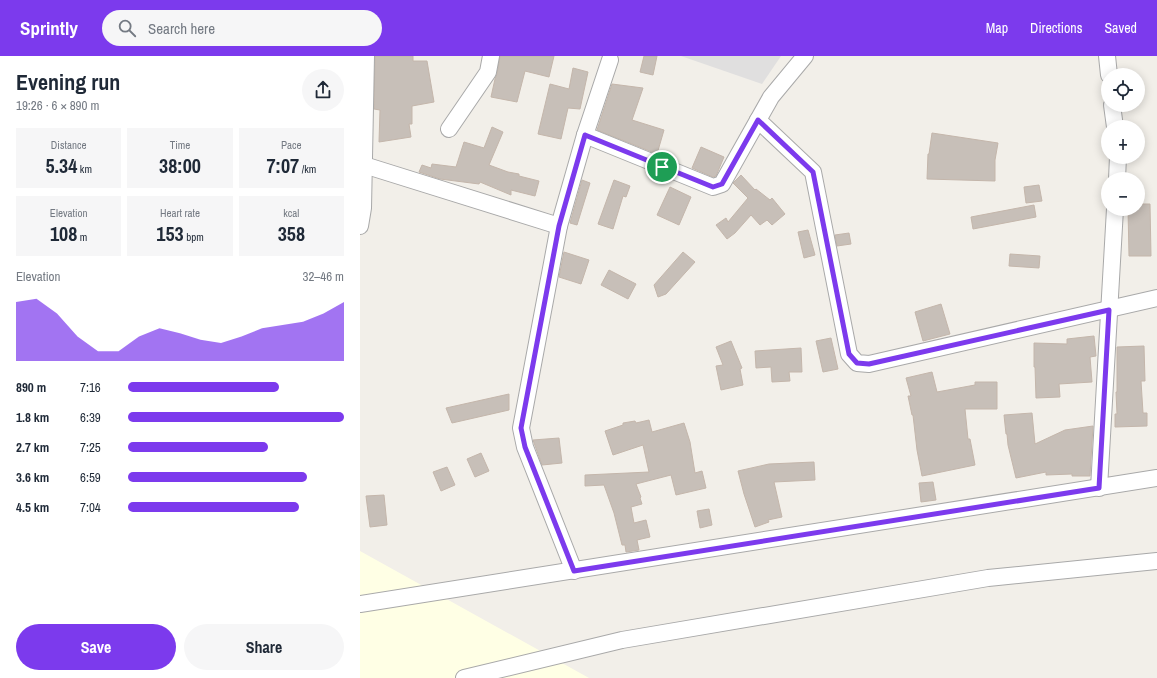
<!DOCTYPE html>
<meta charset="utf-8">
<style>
:root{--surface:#fff;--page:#f6f6f7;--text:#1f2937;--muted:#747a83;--accent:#7c3aed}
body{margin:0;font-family:"Archivo Narrow",sans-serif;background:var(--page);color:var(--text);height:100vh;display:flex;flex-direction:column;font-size:15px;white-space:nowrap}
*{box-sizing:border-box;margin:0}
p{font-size:13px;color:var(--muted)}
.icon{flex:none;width:22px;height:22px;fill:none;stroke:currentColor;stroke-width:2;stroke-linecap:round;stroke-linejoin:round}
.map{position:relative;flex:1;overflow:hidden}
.details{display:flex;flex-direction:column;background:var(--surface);width:360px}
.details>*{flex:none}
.buttons{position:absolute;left:741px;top:12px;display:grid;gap:8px}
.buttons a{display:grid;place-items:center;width:44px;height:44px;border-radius:50%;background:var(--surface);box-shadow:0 2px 10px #0003;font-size:20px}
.pin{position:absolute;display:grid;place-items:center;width:34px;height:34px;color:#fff;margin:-17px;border:2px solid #fff;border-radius:50%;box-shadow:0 1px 4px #0007}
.round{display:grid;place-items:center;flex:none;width:42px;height:42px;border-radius:21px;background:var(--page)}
.headline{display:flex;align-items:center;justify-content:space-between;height:68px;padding:0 16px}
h1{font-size:22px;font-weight:800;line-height:30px}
.figures{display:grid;grid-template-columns:repeat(3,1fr);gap:6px;height:68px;padding:4px 16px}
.figures div{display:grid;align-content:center;border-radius:0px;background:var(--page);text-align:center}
.figures b{font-size:20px;font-weight:800}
.figures small{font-size:11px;font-weight:400}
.figures p{font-size:11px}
.chart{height:112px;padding:8px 16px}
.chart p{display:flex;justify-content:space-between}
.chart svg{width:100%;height:72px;margin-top:4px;fill:var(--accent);opacity:.7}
.cta{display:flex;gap:8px;margin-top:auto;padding:8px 16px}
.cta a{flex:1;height:46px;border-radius:24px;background:var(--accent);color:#fff;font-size:16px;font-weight:800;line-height:46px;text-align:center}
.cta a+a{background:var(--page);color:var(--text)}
ul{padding:0 16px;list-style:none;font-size:13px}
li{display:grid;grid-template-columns:64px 48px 1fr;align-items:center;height:30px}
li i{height:10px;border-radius:5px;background:var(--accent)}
header{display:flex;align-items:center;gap:24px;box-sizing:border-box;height:56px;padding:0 20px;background:var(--accent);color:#fff}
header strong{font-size:19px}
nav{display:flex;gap:22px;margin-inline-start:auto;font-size:14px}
.search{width:280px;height:36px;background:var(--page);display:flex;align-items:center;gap:10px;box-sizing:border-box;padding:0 14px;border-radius:22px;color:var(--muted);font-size:15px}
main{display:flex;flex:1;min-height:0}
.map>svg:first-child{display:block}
</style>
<header>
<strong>Sprintly</strong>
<div class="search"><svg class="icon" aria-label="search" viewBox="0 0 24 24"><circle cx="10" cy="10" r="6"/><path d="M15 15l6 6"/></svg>Search here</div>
<nav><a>Map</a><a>Directions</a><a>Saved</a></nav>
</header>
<main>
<section class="details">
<div class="headline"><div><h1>Evening run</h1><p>19:26 · 6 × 890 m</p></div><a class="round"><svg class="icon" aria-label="share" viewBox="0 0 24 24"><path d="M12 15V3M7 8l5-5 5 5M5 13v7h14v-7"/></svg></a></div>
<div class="figures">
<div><p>Distance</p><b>5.34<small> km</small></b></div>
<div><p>Time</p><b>38:00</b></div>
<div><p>Pace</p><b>7:07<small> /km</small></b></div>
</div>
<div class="figures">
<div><p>Elevation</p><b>108<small> m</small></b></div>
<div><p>Heart rate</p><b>153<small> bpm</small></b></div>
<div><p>kcal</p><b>358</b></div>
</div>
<div class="chart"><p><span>Elevation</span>32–46 m</p>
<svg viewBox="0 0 160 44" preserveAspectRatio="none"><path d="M0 44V8L10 6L20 15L30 29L40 38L50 38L60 29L70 24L80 27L90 31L100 33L110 29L120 24L130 22L140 20L150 15L160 8V44z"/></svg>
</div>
<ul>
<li><b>890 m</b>7:16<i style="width:70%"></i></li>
<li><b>1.8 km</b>6:39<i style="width:100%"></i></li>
<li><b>2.7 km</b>7:25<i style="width:65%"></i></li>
<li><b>3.6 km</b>6:59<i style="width:83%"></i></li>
<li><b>4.5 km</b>7:04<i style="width:79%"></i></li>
</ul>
<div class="cta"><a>Save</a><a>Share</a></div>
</section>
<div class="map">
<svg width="797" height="622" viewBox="0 0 797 622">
<rect width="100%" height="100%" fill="#f2efe9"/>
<!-- residential -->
<polygon fill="#e0dfdf" points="321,0 421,0 402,28"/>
<!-- education -->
<polygon fill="#ffffe5" points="0,495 229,622 0,622"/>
<!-- building -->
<g fill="#c7bfb8" stroke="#c4b6ab">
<polygon points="15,0 53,0 53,5 67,5 74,46 52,50 52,68 49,68 51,81 19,86 20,54 14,53"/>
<polygon points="140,0 194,0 189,21 165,15 157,46 131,41 135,23 137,18"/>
<polygon points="284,0 297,0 293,19 280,16"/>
<polygon points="213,12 228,16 220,53 208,52 201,83 178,78 190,28 209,33"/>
<polygon points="252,28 283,32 272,64 304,74 297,98 237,74"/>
<polygon points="132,71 143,76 129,109 148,116 159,118 159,120 179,125 175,140 151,134 151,139 120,126 119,128 80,123 59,116 62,109 71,112 72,108 96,111 104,86 124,92"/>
<polygon points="572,77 638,87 635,104 635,125 567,123 568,98 569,98"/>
<polygon points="341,91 364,101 356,120 353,121 332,112"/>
<polygon points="381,119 395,134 396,133 410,144 412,142 425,158 412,169 407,164 400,169 391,159 375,177 367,183 356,169 366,162 368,166 388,142 373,127"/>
<polygon points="222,124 230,127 217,169 210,167"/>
<polygon points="254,124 270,130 266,141 263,140 253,173 238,168"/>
<polygon points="679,129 682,145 666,147 664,131"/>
<polygon points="310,131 331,141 319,169 297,159"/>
<polygon points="778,148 790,148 791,200 769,200 768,153 778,153"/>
<polygon points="674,149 676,161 613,173 611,161"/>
<polygon points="448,174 455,199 444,202 438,176"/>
<polygon points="489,177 491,188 477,190 475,179"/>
<polygon points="204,196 229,204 221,228 199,221"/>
<polygon points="323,196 335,206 306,238 298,241 294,229"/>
<polygon points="650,198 680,200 679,212 649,210"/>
<polygon points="249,214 276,228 268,243 241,229"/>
<polygon points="581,248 590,278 563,285 555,256"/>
<polygon points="734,280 736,300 730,301 732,326 699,328 700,341 676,342 675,311 674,311 674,287 707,288 707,283"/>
<polygon points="471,282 478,313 463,316 456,285"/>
<polygon points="371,285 382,312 380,313 383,329 361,334 356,310 363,309 356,291"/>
<polygon points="784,290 785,325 781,325 783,357 787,357 787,370 755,371 755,358 757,358 756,336 757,336 757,291"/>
<polygon points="441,292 442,316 429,316 430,325 412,326 411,311 396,312 395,295"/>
<polygon points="572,316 577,336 615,329 615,326 637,326 637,353 605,353 608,383 610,383 615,409 562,420 557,394 553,359 552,359 548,340 551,340 546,322"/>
<polygon points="149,338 149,354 92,367 86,352"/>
<polygon points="672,357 675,388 705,374 733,370 730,420 712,420 712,418 686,419 686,416 656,422 648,389 647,378 646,378 644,359"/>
<polygon points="289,364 292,376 324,367 330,386 335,417 342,415 346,432 316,439 311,419 276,428 281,441 280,442 282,448 271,451 274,467 286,464 290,481 277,484 279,494 266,496 265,489 262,489 254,457 244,429 225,430 225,419 289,416 283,389 253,399 245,375 263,369 263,367 275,365 276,367"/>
<polygon points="199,382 202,407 182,409 173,384"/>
<polygon points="121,397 129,415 115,421 107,403"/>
<polygon points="454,406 455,424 414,426 422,461 408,464 409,466 395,471 384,438 378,415 409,408"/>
<polygon points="87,411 95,429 81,435 73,416"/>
<polygon points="573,426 576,444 561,446 559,427"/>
<polygon points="24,439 27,469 10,471 6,440"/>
<polygon points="349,453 352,469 340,472 337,455"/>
</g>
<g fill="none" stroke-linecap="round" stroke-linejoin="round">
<!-- minor casing -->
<g stroke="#a9a9a9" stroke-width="18">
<g id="minor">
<polyline points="747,0 749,19"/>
<polyline points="752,49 755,71"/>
<polyline points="398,64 453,116 489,298 497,307 509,308 797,242"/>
<polyline points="89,73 128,16 131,0"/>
<polyline points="225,79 353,131 362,128 411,41 445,0"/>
<polyline points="4,109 199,170"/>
<polyline points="757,123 758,101"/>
<polyline points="0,170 3,152 6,0"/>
<polyline points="739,432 755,153"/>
<polyline points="214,515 165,391 161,372 199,170 225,79 250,4"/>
<polyline points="0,548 797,422"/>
<polyline points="104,622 262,584 628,522 797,505"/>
</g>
</g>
<!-- minor -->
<use href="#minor" stroke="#fff" stroke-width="16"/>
</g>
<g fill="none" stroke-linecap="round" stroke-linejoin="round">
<!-- route casing -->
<g stroke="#fff" stroke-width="8">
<polygon id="route" points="398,64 453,116 489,298 497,307 509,308 749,254 739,432 214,515 165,391 161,372 199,170 225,79 353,131 362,128"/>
</g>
<!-- route -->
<use href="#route" stroke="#7c3aed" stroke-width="5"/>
</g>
</svg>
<div class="buttons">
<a><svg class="icon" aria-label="locate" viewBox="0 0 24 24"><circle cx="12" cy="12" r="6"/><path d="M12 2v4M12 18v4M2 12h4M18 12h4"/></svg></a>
<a>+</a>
<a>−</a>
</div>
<div class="pin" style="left:302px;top:111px;background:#1e9e55"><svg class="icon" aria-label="arrive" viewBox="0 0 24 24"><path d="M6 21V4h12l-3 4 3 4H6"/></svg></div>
</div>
</main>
